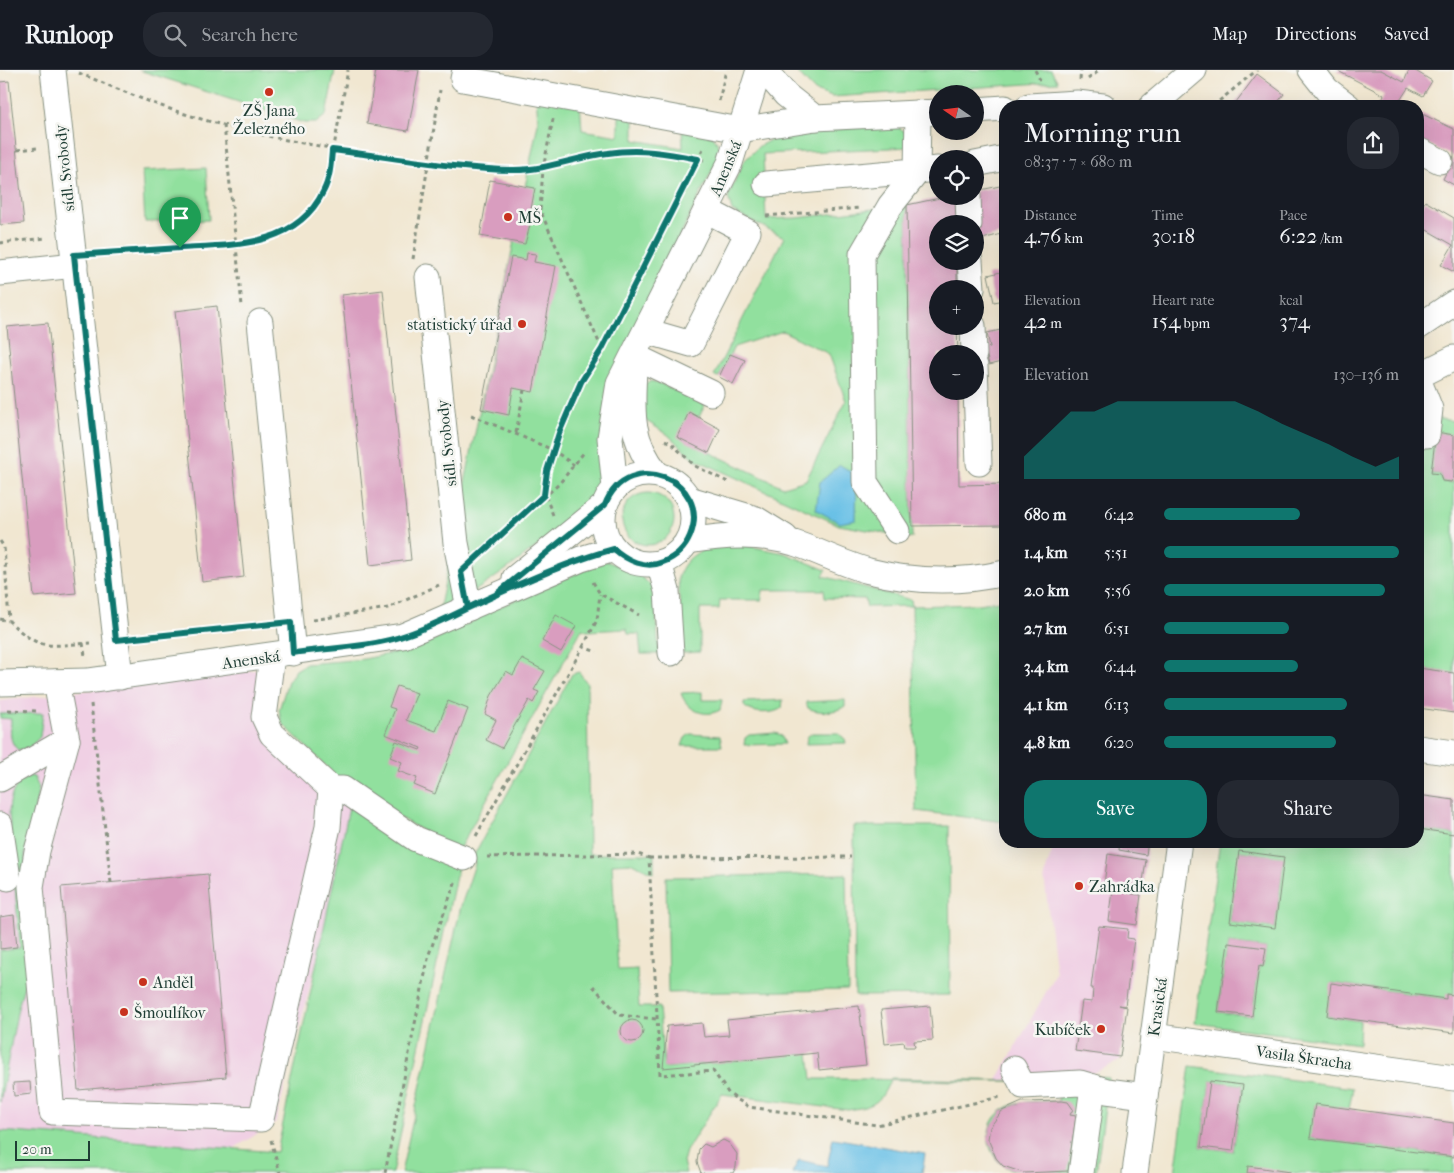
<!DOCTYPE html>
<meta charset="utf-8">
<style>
:root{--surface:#171b24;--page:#242831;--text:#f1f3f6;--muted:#9ea1a6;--line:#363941;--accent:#0f766e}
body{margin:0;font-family:"IM FELL French Canon",serif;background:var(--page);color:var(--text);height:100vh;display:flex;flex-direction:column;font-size:19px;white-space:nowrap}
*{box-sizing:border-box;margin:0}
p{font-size:16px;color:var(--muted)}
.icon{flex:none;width:28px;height:28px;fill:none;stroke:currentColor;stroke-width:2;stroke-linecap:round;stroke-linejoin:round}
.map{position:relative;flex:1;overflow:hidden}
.side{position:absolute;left:999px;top:30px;width:425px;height:748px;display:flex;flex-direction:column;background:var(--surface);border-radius:20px;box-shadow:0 5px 20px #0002}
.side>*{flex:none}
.needle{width:32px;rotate:284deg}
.tools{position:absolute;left:929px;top:15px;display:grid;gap:10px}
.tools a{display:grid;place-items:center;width:55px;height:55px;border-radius:50%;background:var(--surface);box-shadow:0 5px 20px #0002;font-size:25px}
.scale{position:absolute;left:15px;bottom:12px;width:75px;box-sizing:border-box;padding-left:5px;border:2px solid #1f3d34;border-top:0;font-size:14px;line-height:18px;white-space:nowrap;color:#1f3d34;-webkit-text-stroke:4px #f6f6f2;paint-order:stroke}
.pin{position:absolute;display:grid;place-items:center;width:42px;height:42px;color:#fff;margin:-51px -21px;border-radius:50% 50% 50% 0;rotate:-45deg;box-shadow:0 0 5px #0007}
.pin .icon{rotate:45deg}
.round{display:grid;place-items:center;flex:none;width:52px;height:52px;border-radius:20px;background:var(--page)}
.overview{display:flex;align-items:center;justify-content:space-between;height:85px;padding:0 25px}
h1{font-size:28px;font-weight:600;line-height:38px}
.stats{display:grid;grid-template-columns:repeat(3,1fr);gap:8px;height:85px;padding:5px 25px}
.stats div{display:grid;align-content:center}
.stats b{font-size:21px;font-weight:600}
.stats small{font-size:14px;font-weight:400}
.stats p{font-size:14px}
.chart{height:140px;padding:10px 25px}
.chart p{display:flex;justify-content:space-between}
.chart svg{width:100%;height:90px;margin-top:5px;fill:var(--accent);opacity:.7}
.primary-button{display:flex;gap:10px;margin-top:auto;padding:10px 25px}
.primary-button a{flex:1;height:58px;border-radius:20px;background:var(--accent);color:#fff;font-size:20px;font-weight:600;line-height:58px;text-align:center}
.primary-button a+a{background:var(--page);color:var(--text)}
ul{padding:0 25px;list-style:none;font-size:16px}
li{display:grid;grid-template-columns:80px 60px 1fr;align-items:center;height:38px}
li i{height:12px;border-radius:6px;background:var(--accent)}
header{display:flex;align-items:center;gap:30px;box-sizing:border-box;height:70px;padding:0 25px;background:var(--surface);border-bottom:1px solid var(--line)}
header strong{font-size:24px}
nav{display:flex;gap:28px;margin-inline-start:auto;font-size:18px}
.search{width:350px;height:45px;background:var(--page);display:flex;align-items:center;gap:12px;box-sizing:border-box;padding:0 18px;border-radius:20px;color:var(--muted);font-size:19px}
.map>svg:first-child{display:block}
</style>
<header>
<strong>Runloop</strong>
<div class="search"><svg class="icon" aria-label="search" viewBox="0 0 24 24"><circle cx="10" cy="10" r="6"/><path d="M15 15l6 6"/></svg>Search here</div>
<nav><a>Map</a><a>Directions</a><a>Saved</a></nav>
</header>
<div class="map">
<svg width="1454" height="1103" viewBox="0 0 1454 1103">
<rect width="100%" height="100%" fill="#f6f6f2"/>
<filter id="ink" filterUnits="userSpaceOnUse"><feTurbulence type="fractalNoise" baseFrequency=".02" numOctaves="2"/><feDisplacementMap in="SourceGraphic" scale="10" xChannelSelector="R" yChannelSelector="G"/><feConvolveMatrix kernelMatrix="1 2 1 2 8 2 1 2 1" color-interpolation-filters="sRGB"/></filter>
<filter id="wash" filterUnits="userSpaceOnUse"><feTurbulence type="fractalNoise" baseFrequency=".0096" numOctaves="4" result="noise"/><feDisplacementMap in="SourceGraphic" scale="20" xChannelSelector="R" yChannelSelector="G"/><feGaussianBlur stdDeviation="1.12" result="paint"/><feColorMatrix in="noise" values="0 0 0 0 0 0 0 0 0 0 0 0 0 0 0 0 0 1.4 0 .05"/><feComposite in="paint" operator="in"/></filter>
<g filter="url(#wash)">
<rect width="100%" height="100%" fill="#f1e7d1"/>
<!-- built -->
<g fill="#f0d0e4">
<polygon points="280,597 273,651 331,707 353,744 276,1052 220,1087 0,1069 0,631"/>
<polygon points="1055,771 1148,771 1120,991 1089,1005 997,1010 1056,904 1044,806"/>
</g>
<!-- green -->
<g fill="#91e09e" stroke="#588e69" fill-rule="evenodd">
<polygon points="139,0 335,0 326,45 316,53 304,53"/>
<polygon points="795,0 1051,0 1058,12 832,27 815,21"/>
<path d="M536,22L580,31L582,60L619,66V38L634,40V70L683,78L682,49C702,60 722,62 718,88L632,263L602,420L596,428C546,469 497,512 439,541L538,53Z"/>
<polygon points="895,55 907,63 911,77 763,84 766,149 797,148 907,135 912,468 839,455 693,388 667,364 640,347 643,316 651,311 661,314 705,335 699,347 709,382 783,417 806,410 846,331 829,284 783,261 734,277 719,307 714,306 784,167 732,141 728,127 743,92 759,76 784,63"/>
<polygon points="206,98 209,150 145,152 142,101"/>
<polygon points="1418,346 1454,351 1454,365 1438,363 1432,404 1440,404 1443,412 1452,413 1454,408 1454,604 1418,598"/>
<circle cx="648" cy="449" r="26"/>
<path d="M728,472L784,483L826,500L823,506L911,530L912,536L979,534L1005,530V752L916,741L912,536L867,537L865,529L825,528L824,520H763L762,530H720L719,539H700V582L683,583L678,508C686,483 705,478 728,472Z"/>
<polygon points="606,491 638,504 654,518 659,584 641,584 639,564 628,564 627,559 587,561 582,559 458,781 348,718 282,653 279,640 288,611 296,600 306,594 364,589 414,579 472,552 499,537"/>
<path d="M579,602L587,613L589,784H654V803L632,793L612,794L618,900L637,899L639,937H659L664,998L809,983L812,1009C880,1008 947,1012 1015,1011C1047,1010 1078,1003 1109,1008L1096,1103C1070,1103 1037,1103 1013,1100C987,1093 979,1055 1003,1040C1019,1029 1039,1032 1058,1031L1059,1021L1015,1011L891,1008C880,1034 875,1036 848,1040L722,1024L686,1081L683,1092L686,1103H401L461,836L475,794L474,785L572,604Z"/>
<path d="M702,622V630H722L720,640C704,649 686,639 681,623Z"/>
<path d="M783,630L782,638C773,645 751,644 744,636V632Z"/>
<path d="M845,630V636C837,643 817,643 808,638L806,632Z"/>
<path d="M43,643L40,667L30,677L18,680C8,671 11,661 11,649L0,648V644Z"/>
<polygon points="775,663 781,665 785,674 744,675 745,668 749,665"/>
<polygon points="812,663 838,663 845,669 846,673 806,674 807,667"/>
<polygon points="690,664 720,666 722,676 682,676 685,668"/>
<path d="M30,706L34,707L39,718L25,783L31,890L18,938L0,1032V880L20,878L9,743C10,726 13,714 30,706Z"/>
<polygon points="350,733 458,797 392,1103 0,1103 0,1061 277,1082"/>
<polygon points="854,756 949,756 950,925 855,926"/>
<path d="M1418,759L1454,764V925L1447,924L1446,929L1332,913L1327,946L1360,951L1359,974L1195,953L1220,771H1418ZM1240,781L1284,788L1275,858L1230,852ZM1228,873L1266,878L1263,896H1259L1252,946L1218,942Z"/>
<polygon points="846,804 848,920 668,923 666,807"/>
<path d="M1190,996L1353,1018L1349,1039L1315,1035L1311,1068L1454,1087V1103H1175ZM1210,1011L1243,1015L1233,1081L1201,1077Z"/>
</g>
<!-- water -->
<g fill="#68c0e6" stroke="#447e8d">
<polygon points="840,395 857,405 856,450 840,453 816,440 820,412"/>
<polygon points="833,1068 925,1084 922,1103 792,1103 799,1090 827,1096"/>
</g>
<g id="blocks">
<!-- building -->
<g fill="#d99dbf">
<polygon points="376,0 419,0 408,61 367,54"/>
<polygon points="1336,0 1381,0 1404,12 1409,0 1414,0 1432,11 1423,26 1408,18 1399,32 1407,36 1378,36 1384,25"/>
<polygon points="1257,4 1284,24 1275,36 1233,36"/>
<polygon points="9,11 24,153 0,155 0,12"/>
<polygon points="1418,42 1454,59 1454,87 1418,69"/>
<polygon points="1454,87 1454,115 1443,109"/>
<polygon points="490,110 535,118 531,139 534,140 525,174 480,166"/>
<polygon points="1005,115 1005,163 975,171 975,154 938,154 938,191 957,191 957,219 938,219 938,256 957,256 958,284 938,284 938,321 958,321 959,415 1005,414 1005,455 912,456 907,135 949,126 975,126 975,121"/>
<polygon points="1425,131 1454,148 1454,202 1441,195 1453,175 1418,155 1418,144"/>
<polygon points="527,183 536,184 534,192 556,196 533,322 513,318 509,345 481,339 511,187 526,190"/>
<polygon points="1005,201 1005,230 994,232 988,205"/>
<polygon points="383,220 411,490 370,495 342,225"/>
<polygon points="217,236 244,507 202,512 175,241"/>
<polygon points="48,253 76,523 34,527 7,257"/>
<polygon points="1005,259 1005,291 989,295 985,278 990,277 987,263"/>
<polygon points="730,284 745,290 733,314 719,307"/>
<polygon points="689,342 720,359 709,383 677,367"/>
<polygon points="1436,362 1454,365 1454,407 1451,412 1442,411 1440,404 1431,403"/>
<polygon points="556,545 576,556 561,582 542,571"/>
<polygon points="522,589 545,601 534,620 539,622 533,633 529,630 502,678 486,670 496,650 485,644 491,626 506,601 513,605"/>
<polygon points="1418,598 1454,603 1454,643 1418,638"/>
<polygon points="397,616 417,623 406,650 436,661 448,631 468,639 435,724 414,715 417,708 398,701 402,692 390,687 396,671 420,680 421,678 385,664 395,639 389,637"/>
<polygon points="1418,725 1454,730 1454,764 1418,759"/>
<polygon points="1120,771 1148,771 1146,785 1119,780"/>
<polygon points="1239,781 1284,787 1275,858 1230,852"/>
<polygon points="1108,784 1146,790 1142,819 1104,814"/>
<polygon points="208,804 226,1007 78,1020 61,817"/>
<polygon points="1113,821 1141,825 1137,855 1109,851"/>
<polygon points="14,845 17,877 0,879 0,847"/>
<polygon points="1099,856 1128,859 1127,868 1134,869 1125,936 1119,935 1127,937 1120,987 1075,981 1082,931 1092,932 1093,918 1091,918"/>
<polygon points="1228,873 1266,878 1263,897 1259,896 1252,946 1218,942"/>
<polygon points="1331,913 1446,929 1446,924 1454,925 1454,963 1327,946"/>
<polygon points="859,936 866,995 819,1000 817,983 663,998 667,956 702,953 704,967 729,965 727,950"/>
<polygon points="930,936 933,970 914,971 915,977 905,977 904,972 885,974 881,940"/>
<circle cx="632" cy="961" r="11"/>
<polygon points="1210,1011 1243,1015 1233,1081 1201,1077"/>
<polygon points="30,1012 31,1024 14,1026 13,1013"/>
<polygon points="1062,1031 1068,1032 1073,1039 1070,1045 1076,1046 1068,1101 1024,1103 1003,1096 996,1088 988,1069 990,1057 1002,1041 1022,1032"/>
<polygon points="1315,1034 1454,1053 1454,1087 1310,1068"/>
<polygon points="723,1070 729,1073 737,1084 736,1097 733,1103 701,1103 697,1092 699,1079 704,1074 711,1077"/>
<polygon points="1248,1096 1290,1102 1290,1103 1247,1103"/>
</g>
</g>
</g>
<g filter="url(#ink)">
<use href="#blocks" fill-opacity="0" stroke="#889282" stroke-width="1"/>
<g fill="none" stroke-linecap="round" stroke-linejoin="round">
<!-- minor casing -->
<g stroke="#889282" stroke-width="27">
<g id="minor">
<polyline points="53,0 120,607"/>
<polyline points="465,0 463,9 740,60 815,48 938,42"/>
<polyline points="764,0 786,25 815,48"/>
<polyline points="1311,0 1327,20 1348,36"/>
<polyline points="1029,36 1077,33 1103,36"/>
<polyline points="1152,36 1194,0"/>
<polyline points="975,40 1005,38"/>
<polyline points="1418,80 1440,91"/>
<polyline points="975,94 1005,88"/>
<polyline points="766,114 938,99"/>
<polyline points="968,126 969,154"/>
<polyline points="970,191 972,219"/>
<polyline points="0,203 75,195"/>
<polyline points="428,207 456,473 469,538"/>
<polyline points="260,252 293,583"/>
<polyline points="973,256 974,284"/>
<polyline points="1418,257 1454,233"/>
<polyline points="646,261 691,274 748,162 706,140"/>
<polyline points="634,286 711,323"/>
<polyline points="975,296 979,393"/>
<path d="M634,299C632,341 629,368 657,404"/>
<polyline points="1418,306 1454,288"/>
<polyline points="1418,309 1430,339 1427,365"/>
<circle cx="648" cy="449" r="45"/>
<polyline points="615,418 610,368 619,313 730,93 759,0"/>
<polyline points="689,429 756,449 785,467"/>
<polyline points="897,461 865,412 862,184 890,136 917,102 918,43"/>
<path d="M688,471C724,465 759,463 794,473C819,481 843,494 869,501C913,512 960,513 1005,503"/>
<polyline points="659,493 667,521 671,583"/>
<polyline points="515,508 605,435"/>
<polyline points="56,612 67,670 37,781 31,817 52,1042 261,1049 328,757 331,719 272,664 264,647 272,586"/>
<polyline points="0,613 88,611 403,566 581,489 614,479"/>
<polyline points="1418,678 1454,683"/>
<polyline points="0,709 67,670"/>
<polyline points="331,719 343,719 416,769 464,788"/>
<polyline points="0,755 8,808"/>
<polyline points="1153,966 1454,1008"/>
<polyline points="1014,999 1023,1016 1080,1013 1107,1021 1145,1026"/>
<polyline points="1081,1103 1093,1017"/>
<polyline points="1135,1103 1179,771"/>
</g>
</g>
<!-- path -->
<g stroke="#889282" stroke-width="3" stroke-dasharray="4 4" stroke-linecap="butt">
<polyline points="1035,0 1040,10"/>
<path d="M79,3C108,15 138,28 167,38C245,65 327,79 408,89C443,94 478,99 514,100C553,101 590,82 629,80C655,79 679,87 704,90"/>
<polyline points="1088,9 1100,0"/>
<polyline points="1080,10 1081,0"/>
<polyline points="719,31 726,0"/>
<polyline points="1213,36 1257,0"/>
<polyline points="553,49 543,99 540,140 602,279 599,293"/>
<polyline points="224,55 242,236"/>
<polyline points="17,80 37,78"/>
<polyline points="766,146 861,138"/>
<polyline points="180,151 180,178"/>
<polyline points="0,173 47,168"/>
<polyline points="98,183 236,175 263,171 279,165 291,157 315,135 324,121 329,104 348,0"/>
<polyline points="413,189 440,20"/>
<polyline points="471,345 553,380 574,395"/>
<polyline points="516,363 524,320"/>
<polyline points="665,370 671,373 695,396 730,413"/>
<polyline points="553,445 545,425 547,401 559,363 581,312 602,279 704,77"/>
<path d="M0,471L4,477L9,551C42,583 48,575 91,573"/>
<polyline points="483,481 559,414 585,381"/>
<polyline points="593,512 600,524 639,545"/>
<polyline points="0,549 9,551"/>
<polyline points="313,550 388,538 439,515"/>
<polyline points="139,568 265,555"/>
<polyline points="83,573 85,586"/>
<polyline points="583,577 597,550 600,524"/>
<polyline points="91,634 111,813"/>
<polyline points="8,640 37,641"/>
<polyline points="476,766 583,577 597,582"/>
<polyline points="487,787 638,784 649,788 660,1005 713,1001 729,1024 749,1037 877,1055 1000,1027"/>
<polyline points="649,788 851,787"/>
<polyline points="593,916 619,945 656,949"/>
<polyline points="271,1070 280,1103"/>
<polyline points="385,1103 429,884 456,810"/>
</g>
<!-- minor -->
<use href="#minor" stroke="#fff" stroke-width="25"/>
</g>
</g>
<g fill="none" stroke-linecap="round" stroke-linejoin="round" filter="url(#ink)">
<!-- route casing -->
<g stroke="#fff" stroke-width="10">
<path id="route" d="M180,178L74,185L116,570L291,552L293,583C329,578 373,577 406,565C437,555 464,539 493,526C532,508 573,490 614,479C628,491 646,499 663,492C676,487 685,478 690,466C713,410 628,376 605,435L494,526L468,538L461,502L544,425L547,401L559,363L581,312L602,279L698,89C667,83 639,78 608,83C576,87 547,100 514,100C454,99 392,87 332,80C331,94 330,109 323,122C296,177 233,175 180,178"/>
</g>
<!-- route -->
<use href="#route" stroke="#0f766e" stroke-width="6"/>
</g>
<!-- markers -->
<g fill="#c8321e" stroke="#f6f6f2" stroke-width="2">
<circle cx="269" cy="22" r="5"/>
<circle cx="508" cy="147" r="5"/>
<circle cx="522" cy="254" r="5"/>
<circle cx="1079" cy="816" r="5"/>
<circle cx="143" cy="912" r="5"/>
<circle cx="124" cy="942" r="5"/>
<circle cx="1101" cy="959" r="5"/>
</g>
<g text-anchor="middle" stroke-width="5" stroke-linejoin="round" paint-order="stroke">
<!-- poi labels -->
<g font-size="16" fill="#1f3d34" stroke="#f6f6f2" text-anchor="start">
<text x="269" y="46" text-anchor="middle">ZŠ Jana<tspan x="269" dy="18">Železného</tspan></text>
<text x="518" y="153">MŠ</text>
<text x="512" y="260" text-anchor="end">statistický úřad</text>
<text x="1089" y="822">Zahrádka</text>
<text x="153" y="918">Anděl</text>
<text x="134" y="948">Šmoulíkov</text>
<text x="1091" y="965" text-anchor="end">Kubíček</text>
</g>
<!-- street labels -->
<g font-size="16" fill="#1f3d34" stroke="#f6f6f2">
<text transform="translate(64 98) rotate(-96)" y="6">sídl. Svobody</text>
<text transform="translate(725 98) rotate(-67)" y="6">Anenská</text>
<text transform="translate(446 373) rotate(-96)" y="6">sídl. Svobody</text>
<text transform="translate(251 589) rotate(-8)" y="6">Anenská</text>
<text transform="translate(1157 937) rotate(-82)" y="6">Krasická</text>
<text transform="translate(1304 987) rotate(8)" y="6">Vasila Škracha</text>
</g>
</g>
</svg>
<div class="tools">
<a><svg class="needle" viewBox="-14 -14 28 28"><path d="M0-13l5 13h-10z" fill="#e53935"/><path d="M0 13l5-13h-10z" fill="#9ea1a6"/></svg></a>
<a><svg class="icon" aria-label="locate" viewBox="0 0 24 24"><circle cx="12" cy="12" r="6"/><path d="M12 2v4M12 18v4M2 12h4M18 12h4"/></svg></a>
<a><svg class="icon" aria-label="layers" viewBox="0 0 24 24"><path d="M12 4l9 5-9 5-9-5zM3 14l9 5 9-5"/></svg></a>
<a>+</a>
<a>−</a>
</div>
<div class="scale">20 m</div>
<div class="pin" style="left:180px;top:178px;background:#1e9e55"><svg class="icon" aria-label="arrive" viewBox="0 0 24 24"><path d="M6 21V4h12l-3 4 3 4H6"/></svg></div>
<section class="side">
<div class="overview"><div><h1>Morning run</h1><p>08:37 · 7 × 680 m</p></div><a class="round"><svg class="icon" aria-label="share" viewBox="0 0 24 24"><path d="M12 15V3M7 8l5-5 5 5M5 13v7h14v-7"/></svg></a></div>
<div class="stats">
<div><p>Distance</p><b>4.76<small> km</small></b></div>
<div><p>Time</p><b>30:18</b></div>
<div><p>Pace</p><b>6:22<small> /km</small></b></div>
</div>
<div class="stats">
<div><p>Elevation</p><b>42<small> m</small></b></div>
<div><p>Heart rate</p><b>154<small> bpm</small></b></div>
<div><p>kcal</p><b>374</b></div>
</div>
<div class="chart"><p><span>Elevation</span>130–136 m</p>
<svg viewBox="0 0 160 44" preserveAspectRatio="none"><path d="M0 44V33L10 22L20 11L30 11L40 6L50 6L60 6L70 6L80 6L90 6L100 11L110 17L120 22L130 27L140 33L150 38L160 33V44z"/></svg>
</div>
<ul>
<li><b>680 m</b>6:42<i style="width:58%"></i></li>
<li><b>1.4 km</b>5:51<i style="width:100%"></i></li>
<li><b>2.0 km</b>5:56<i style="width:94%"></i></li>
<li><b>2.7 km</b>6:51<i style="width:53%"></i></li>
<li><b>3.4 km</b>6:44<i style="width:57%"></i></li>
<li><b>4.1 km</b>6:13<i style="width:78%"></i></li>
<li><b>4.8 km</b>6:20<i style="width:73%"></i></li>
</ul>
<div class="primary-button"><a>Save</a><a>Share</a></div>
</section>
</div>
